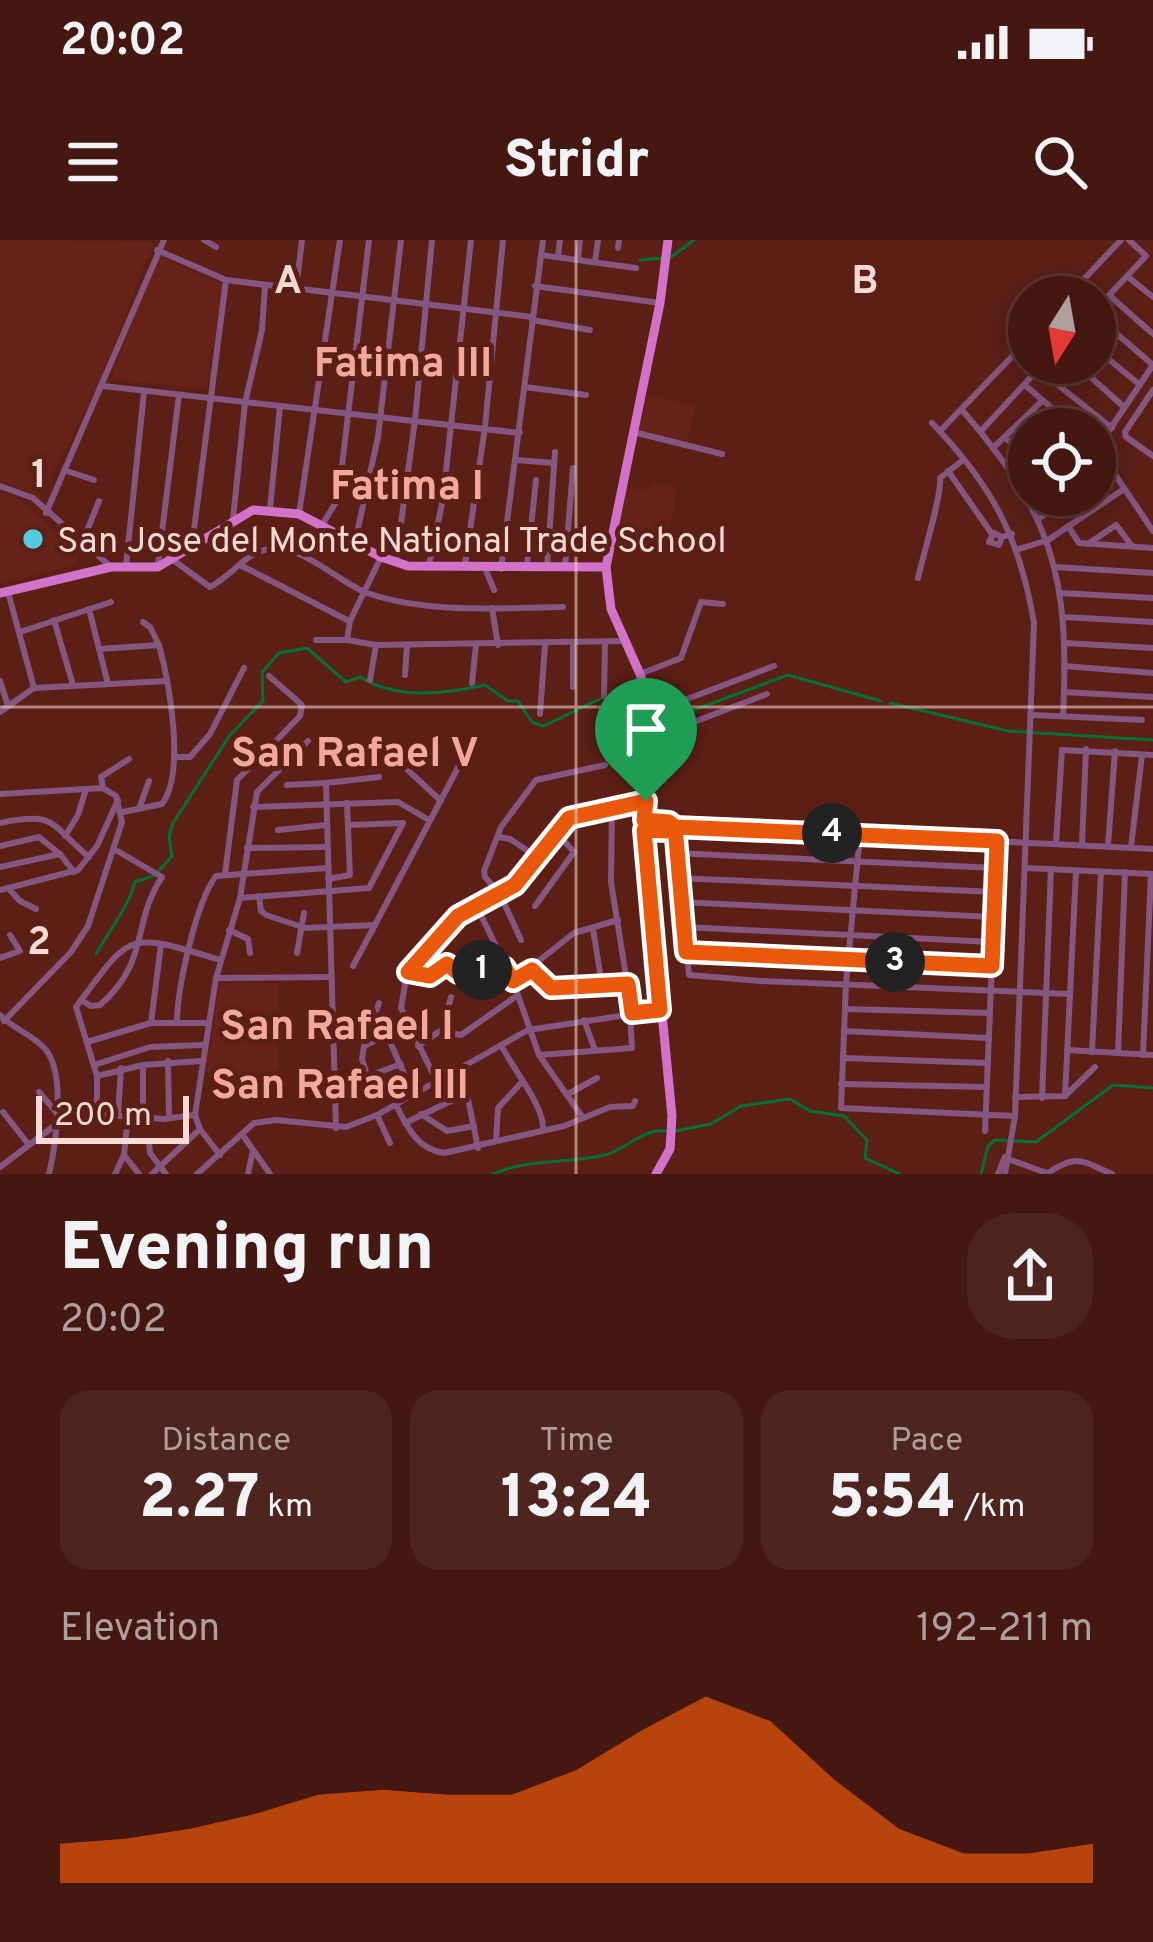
<!DOCTYPE html>
<meta charset="utf-8">
<style>
:root{--surface:#441710;--page:#4e241e;--text:#f1f3f6;--muted:#af9f9f;--line:#5c3630;--accent:#ea580c}
body{margin:0;font-family:Overpass,sans-serif;background:var(--page);color:var(--text);height:100vh;display:flex;flex-direction:column;font-size:45px;white-space:nowrap}
*{box-sizing:border-box;margin:0}
p{font-size:39px;color:var(--muted)}
.icon{flex:none;width:66px;height:66px;fill:none;stroke:currentColor;stroke-width:2;stroke-linecap:round;stroke-linejoin:round}
.map{position:relative;height:934px;overflow:hidden}
.panel{display:flex;flex-direction:column;background:var(--surface);flex:1}
.panel>*{flex:none}
.needle{width:78px;rotate:191deg}
.tools{position:absolute;left:1008px;top:36px;display:grid;gap:24px}
.tools a{display:grid;place-items:center;width:108px;height:108px;border-radius:50%;background:var(--surface);box-shadow:0 6px 30px #0003,0 0 0 3px var(--line);font-size:60px}
.scale{position:absolute;left:36px;bottom:30px;width:153px;box-sizing:border-box;padding-left:12px;border:6px solid #fadad4;border-top:0;font-size:33px;line-height:42px;white-space:nowrap;color:#fadad4;-webkit-text-stroke:9px #5b1f16;paint-order:stroke}
.pin{position:absolute;display:grid;place-items:center;width:102px;height:102px;color:#fff;margin:-123px -51px;border-radius:50% 50% 50% 0;rotate:-45deg;box-shadow:0 0 12px #0007}
.pin .icon{rotate:45deg}
.km{position:absolute;width:60px;height:60px;margin:-30px;border-radius:50%;background:#222;color:#fff;font-size:33px;line-height:60px;text-align:center}
.round{display:grid;place-items:center;flex:none;width:126px;height:126px;border-radius:48px;background:var(--page)}
.summary{display:flex;align-items:center;justify-content:space-between;height:204px;padding:0 60px}
h1{font-size:66px;font-weight:800;line-height:90px}
.stats{display:grid;grid-template-columns:repeat(3,1fr);gap:18px;height:204px;padding:12px 60px}
.stats div{display:grid;align-content:center;border-radius:30px;background:var(--page);text-align:center}
.stats b{font-size:60px;font-weight:800}
.stats small{font-size:33px;font-weight:400}
.stats p{font-size:33px}
.chart{height:336px;padding:24px 60px}
.chart p{display:flex;justify-content:space-between}
.chart svg{width:100%;height:216px;margin-top:12px;fill:var(--accent);opacity:.7}
.status{display:flex;justify-content:space-between;align-items:center;height:84px;padding:0 60px;background:var(--surface);direction:ltr}
.status svg{height:33px;fill:currentColor}
header{display:flex;justify-content:space-between;align-items:center;height:156px;padding:0 60px;background:var(--surface);font-size:54px;font-weight:800}
.map>svg:first-child{display:block}
</style>
<div class="status"><b>20:02</b><svg viewBox="0 0 49 12"><path d="M0 12V9h3v3zM5 12V6h3v6zM10 12V3h3v9zM15 12V0h3v12zM26 1h20v11H26zM47 4h2v5h-2z"/></svg></div>
<header><svg class="icon" aria-label="menu" viewBox="0 0 24 24"><path d="M4 6h16M4 12h16M4 18h16"/></svg>Stridr<svg class="icon" aria-label="search" viewBox="0 0 24 24"><circle cx="10" cy="10" r="6"/><path d="M15 15l6 6"/></svg></header>
<div class="map">
<svg width="1153" height="934" viewBox="0 0 1153 934">
<rect width="100%" height="100%" fill="#5b1f16"/>
<!-- built -->
<g fill="#672218">
<polygon points="0,0 153,2 100,142 39,258 0,240"/>
<polygon points="157,15 212,41 223,43 206,149 111,139"/>
<polygon points="648,155 696,166 686,204 639,192"/>
<polygon points="652,242 677,248 667,306 616,297 626,247 649,252"/>
<polygon points="0,253 20,259 51,289 80,309 76,324 0,344"/>
<polygon points="220,743 278,743 278,840 206,832"/>
</g>
<g fill="none" stroke-linecap="round" stroke-linejoin="round">
<!-- stream -->
<g stroke="#007134" stroke-width="3">
<polyline points="671,17 694,0"/>
<polyline points="640,20 662,18"/>
<polyline points="890,463 1008,491 1153,500"/>
<polyline points="659,483 788,435 881,461"/>
<path d="M96,714C110,689 127,670 135,642L155,635L172,616L169,596L173,583L230,495L263,461L262,432L279,413L307,408L346,442L360,437C397,460 444,454 485,445L508,461H518L532,482L543,486C561,479 618,447 633,448L649,478"/>
<polyline points="675,891 711,884 741,866 790,859 810,871 844,876 867,900 865,918 900,934"/>
<path d="M493,934C530,918 567,924 605,915C626,910 641,889 665,891"/>
<polyline points="981,934 988,906 995,900 1036,902 1113,845 1153,848"/>
</g>
<!-- minor -->
<g stroke="#855680" stroke-width="6">
<polyline points="204,0 216,7"/>
<polyline points="618,8 619,0"/>
<polyline points="157,10 226,40 532,77"/>
<polyline points="541,15 636,28"/>
<polyline points="558,16 560,0"/>
<polyline points="578,19 580,0"/>
<polyline points="595,22 598,0"/>
<polyline points="1128,37 1153,57"/>
<polyline points="535,46 660,63"/>
<polyline points="296,50 302,0"/>
<polyline points="1110,56 1153,94"/>
<polyline points="1067,57 1121,0"/>
<polyline points="1095,70 1146,16 1129,0"/>
<polyline points="1095,75 1153,125"/>
<polyline points="532,80 590,90"/>
<polyline points="1095,108 1140,145"/>
<polyline points="1075,123 1124,167"/>
<polyline points="1038,129 1112,188"/>
<polyline points="1025,145 1076,189"/>
<polyline points="103,146 520,193"/>
<polyline points="525,147 586,155"/>
<polyline points="1153,150 1125,192 1126,197 1153,216"/>
<path d="M962,170C1053,275 1070,338 1063,476"/>
<path d="M932,183C992,245 1020,298 1034,383L1015,876L1005,934"/>
<polyline points="940,191 1029,99"/>
<polyline points="981,191 1044,123"/>
<polyline points="633,192 722,214"/>
<polyline points="1005,198 1029,215"/>
<polyline points="1095,205 1153,291"/>
<polyline points="1098,207 1153,125"/>
<polyline points="993,208 1042,161"/>
<polyline points="516,220 554,223"/>
<polyline points="64,230 94,240"/>
<polyline points="948,231 992,294"/>
<polyline points="0,246 33,258 111,327"/>
<polyline points="270,269 280,166"/>
<polyline points="46,273 164,0"/>
<polyline points="299,274 340,0"/>
<polyline points="1040,278 1070,255"/>
<polyline points="233,279 245,163 262,90 265,46"/>
<polyline points="322,285 338,259 369,0"/>
<polyline points="1068,286 1079,303 1153,308"/>
<polyline points="1002,297 999,305 989,302 994,293 1002,297 1012,294"/>
<polyline points="355,302 378,197 401,0"/>
<polyline points="82,303 99,261"/>
<polyline points="1088,304 1116,285 1132,306"/>
<polyline points="192,305 226,40"/>
<polyline points="1019,309 1048,300 1124,249"/>
<polyline points="381,317 350,381 347,400 376,405 624,401"/>
<path d="M173,320L210,347C229,338 244,315 264,310C301,301 335,341 367,353C429,374 498,368 563,367"/>
<polyline points="396,320 415,180 432,0"/>
<polyline points="158,324 179,155"/>
<polyline points="240,325 349,381"/>
<polyline points="429,325 443,259 471,0"/>
<polyline points="465,325 485,187 503,0"/>
<polyline points="527,325 536,240"/>
<polyline points="126,326 144,152"/>
<polyline points="547,327 555,212"/>
<polyline points="565,327 573,228"/>
<polyline points="1055,327 1153,333"/>
<polyline points="485,328 494,350"/>
<polyline points="501,329 543,0"/>
<path d="M918,338C923,315 942,255 940,238L963,220"/>
<polyline points="8,352 34,448 167,441"/>
<polyline points="1060,353 1153,358"/>
<polyline points="492,368 498,405"/>
<polyline points="89,369 108,444"/>
<polyline points="1064,377 1153,382"/>
<polyline points="54,380 73,445"/>
<polyline points="143,382 150,387 159,405"/>
<polyline points="20,392 111,362"/>
<polyline points="316,400 347,400"/>
<polyline points="573,402 573,447"/>
<polyline points="1064,403 1153,408"/>
<path d="M99,409L159,405C169,442 186,532 162,564L123,572"/>
<polyline points="1064,426 1153,433"/>
<polyline points="640,434 681,418 701,362 723,364"/>
<polyline points="405,435 407,405"/>
<polyline points="269,436 302,465 300,476 275,502"/>
<polyline points="370,440 376,405"/>
<polyline points="0,441 8,466"/>
<polyline points="472,443 476,405"/>
<polyline points="1064,452 1153,457"/>
<polyline points="604,456 605,402"/>
<polyline points="0,472 34,448"/>
<polyline points="653,472 774,426"/>
<polyline points="540,474 545,405"/>
<polyline points="1033,475 1142,480"/>
<polyline points="655,497 767,454"/>
<polyline points="382,506 441,561"/>
<polyline points="174,517 190,517 210,494 244,428"/>
<polyline points="326,543 379,537"/>
<polyline points="287,545 326,543 336,888"/>
<polyline points="103,548 101,537 129,519"/>
<polyline points="0,554 103,548 116,556 122,582 88,686 71,712 4,781"/>
<polyline points="612,566 611,642 632,774"/>
<polyline points="253,567 398,562 429,580"/>
<polyline points="139,569 149,541"/>
<polyline points="644,581 669,582 675,587"/>
<path d="M0,583C57,571 49,584 89,617"/>
<polyline points="675,587 689,735 761,741 1070,754 1065,856"/>
<polyline points="278,590 326,585"/>
<polyline points="644,590 670,591 685,586 1153,609"/>
<polyline points="860,594 846,743 841,868 1015,876"/>
<polyline points="65,596 78,575 86,549"/>
<polyline points="499,597 510,599 537,617"/>
<polyline points="1056,603 1062,510 1153,515"/>
<polyline points="1082,605 1086,509"/>
<polyline points="0,606 39,597 60,614"/>
<polyline points="1108,606 1115,511"/>
<polyline points="1131,607 1142,515"/>
<polyline points="247,608 327,607"/>
<polyline points="675,613 995,628"/>
<polyline points="0,627 60,614 74,632"/>
<polyline points="1026,628 1153,634"/>
<polyline points="225,634 237,540 275,502 290,517"/>
<polyline points="677,638 995,652"/>
<polyline points="328,639 350,635 347,563"/>
<polyline points="8,648 20,661 36,669"/>
<polyline points="0,650 78,630 97,606 118,560"/>
<polyline points="259,656 261,671 266,675 305,688 375,685 472,501"/>
<polyline points="240,658 257,552 308,501"/>
<polyline points="680,662 994,677"/>
<polyline points="535,666 574,612 555,591"/>
<polyline points="477,667 513,741 539,815 583,878"/>
<polyline points="683,687 992,702"/>
<polyline points="593,689 602,745"/>
<polyline points="229,690 248,699 250,713"/>
<path d="M521,700L500,654C530,637 537,605 563,583C584,565 620,565 646,561"/>
<polyline points="686,712 991,726"/>
<polyline points="297,713 304,673"/>
<polyline points="0,718 20,711 10,695"/>
<polyline points="353,726 375,685"/>
<polyline points="532,730 551,748 629,744"/>
<polyline points="408,732 431,736 447,725 458,733 505,728"/>
<polyline points="216,738 240,658 369,648 403,583 350,585"/>
<polyline points="513,741 574,693 618,680"/>
<polyline points="1070,754 1076,631"/>
<path d="M81,760L91,766L100,765C150,722 131,684 162,637L114,609"/>
<polyline points="845,769 989,773"/>
<path d="M0,775C13,789 34,795 46,810C66,835 56,904 49,934"/>
<polyline points="584,780 595,810"/>
<polyline points="151,783 161,704"/>
<path d="M177,783C177,749 196,662 216,636L327,628"/>
<polyline points="407,787 387,795 413,854"/>
<polyline points="442,791 451,757"/>
<polyline points="844,791 988,798"/>
<polyline points="87,802 151,783 206,783"/>
<polyline points="365,802 379,763"/>
<path d="M501,805C513,829 545,867 543,890"/>
<polyline points="418,806 440,791 461,795 518,755"/>
<polyline points="1068,810 1153,815"/>
<polyline points="1092,812 1101,632"/>
<polyline points="1118,813 1125,632"/>
<polyline points="539,815 632,808 630,774"/>
<polyline points="1143,815 1151,634"/>
<polyline points="843,818 987,823"/>
<polyline points="168,821 169,877"/>
<polyline points="94,825 150,807 202,805"/>
<polyline points="97,836 143,825"/>
<polyline points="368,838 362,819 364,806 387,795"/>
<polyline points="436,840 401,768 407,733 457,676 500,654 485,637 484,631 501,587 536,540 605,525"/>
<polyline points="841,844 986,847"/>
<polyline points="466,849 478,908"/>
<polyline points="39,852 56,872"/>
<polyline points="350,852 371,835 401,824"/>
<polyline points="568,854 597,838"/>
<polyline points="1015,857 1065,856 1095,827"/>
<polyline points="1042,858 1051,629"/>
<path d="M396,865C407,887 417,909 444,913L564,886L610,867L633,866L635,861"/>
<path d="M97,868V836L76,767C132,692 125,691 220,720"/>
<polyline points="57,869 93,867 104,875 164,879 194,875"/>
<polyline points="3,872 29,905"/>
<polyline points="421,874 447,891 474,886"/>
<polyline points="377,875 390,903"/>
<polyline points="118,876 121,828"/>
<polyline points="143,876 143,825 201,821"/>
<polyline points="405,883 453,860"/>
<polyline points="985,891 997,601"/>
<polyline points="242,894 270,934"/>
<polyline points="496,901 498,868 521,843"/>
<polyline points="149,902 150,913 166,934"/>
<polyline points="124,915 139,934"/>
<polyline points="220,915 200,889 195,875 216,738 330,737"/>
<polyline points="1008,919 1047,933"/>
<polyline points="0,927 54,886"/>
<path d="M1048,933C1077,913 1082,921 1112,934"/>
<polyline points="115,934 124,915 128,876"/>
<polyline points="152,934 200,889"/>
<polyline points="197,934 254,883 276,880 346,887 377,875 528,790 660,770"/>
<polyline points="248,934 253,910"/>
<polyline points="998,934 1005,917"/>
</g>
<!-- major -->
<g stroke="#d272c9" stroke-width="9">
<polyline points="0,353 111,327 158,327 253,270 299,274 381,317 408,326 606,327"/>
<polyline points="656,934 670,909 672,876 644,590 655,509 655,480 640,434 611,369 606,327 660,63 668,0"/>
</g>
</g>
<g fill="none" stroke-linecap="round" stroke-linejoin="round">
<!-- route casing -->
<g stroke="#fff" stroke-width="24">
<polyline id="route" points="646,561 569,578 515,645 458,676 408,732 430,736 447,724 458,733 505,728 513,741 532,730 551,748 628,744 632,773 660,770 644,590 670,591 675,587 686,712 992,726 997,601 675,587 669,582 644,580 646,561"/>
</g>
<!-- route -->
<use href="#route" stroke="#ea580c" stroke-width="15"/>
</g>
<!-- grid -->
<path fill="none" stroke="#fadad4" stroke-width="3" stroke-opacity="0.55" d="M576,0V934M0,467H1153"/>
<!-- markers -->
<circle fill="#54cade" stroke="#5b1f16" stroke-width="4.5" cx="33" cy="299" r="12"/>
<g text-anchor="middle" stroke-width="10" stroke-linejoin="round" paint-order="stroke">
<!-- poi labels -->
<g font-size="36" fill="#fadad4" stroke="#5b1f16" text-anchor="start">
<text x="57" y="312">San Jose del Monte National Trade School</text>
</g>
<!-- quarter labels -->
<g font-size="42" font-weight="bold" fill="#f3a89b" stroke="#5b1f16">
<text x="403" y="136">Fatima III</text>
<text x="407" y="259">Fatima I</text>
<text x="355" y="526">San Rafael V</text>
<text x="337" y="799">San Rafael I</text>
<text x="340" y="858">San Rafael III</text>
</g>
</g>
<g font-size="39" text-anchor="middle" font-weight="bold" fill="#fadad4" stroke="#5b1f16" stroke-width="10" stroke-linejoin="round" paint-order="stroke">
<text x="288" y="53">A</text>
<text x="865" y="53">B</text>
<text x="39" y="247">1</text>
<text x="39" y="714">2</text>
</g>
</svg>
<div class="tools">
<a><svg class="needle" viewBox="-14 -14 28 28"><path d="M0-13l5 13h-10z" fill="#e53935"/><path d="M0 13l5-13h-10z" fill="#af9f9f"/></svg></a>
<a><svg class="icon" aria-label="locate" viewBox="0 0 24 24"><circle cx="12" cy="12" r="6"/><path d="M12 2v4M12 18v4M2 12h4M18 12h4"/></svg></a>
</div>
<div class="scale">200 m</div>
<div class="pin" style="left:646px;top:561px;background:#1e9e55"><svg class="icon" aria-label="arrive" viewBox="0 0 24 24"><path d="M6 21V4h12l-3 4 3 4H6"/></svg></div>
<b class="km" style="left:482px;top:730px">1</b>
<b class="km" style="left:895px;top:722px">3</b>
<b class="km" style="left:832px;top:593px">4</b>
</div>
<section class="panel">
<div class="summary"><div><h1>Evening run</h1><p>20:02</p></div><a class="round"><svg class="icon" aria-label="share" viewBox="0 0 24 24"><path d="M12 15V3M7 8l5-5 5 5M5 13v7h14v-7"/></svg></a></div>
<div class="stats">
<div><p>Distance</p><b>2.27<small> km</small></b></div>
<div><p>Time</p><b>13:24</b></div>
<div><p>Pace</p><b>5:54<small> /km</small></b></div>
</div>
<div class="chart"><p><span>Elevation</span>192–211 m</p>
<svg viewBox="0 0 160 44" preserveAspectRatio="none"><path d="M0 44V36L10 35L20 33L30 30L40 26L50 25L60 26L70 26L80 21L90 13L100 6L110 11L120 23L130 33L140 38L150 38L160 36V44z"/></svg>
</div>
</section>
